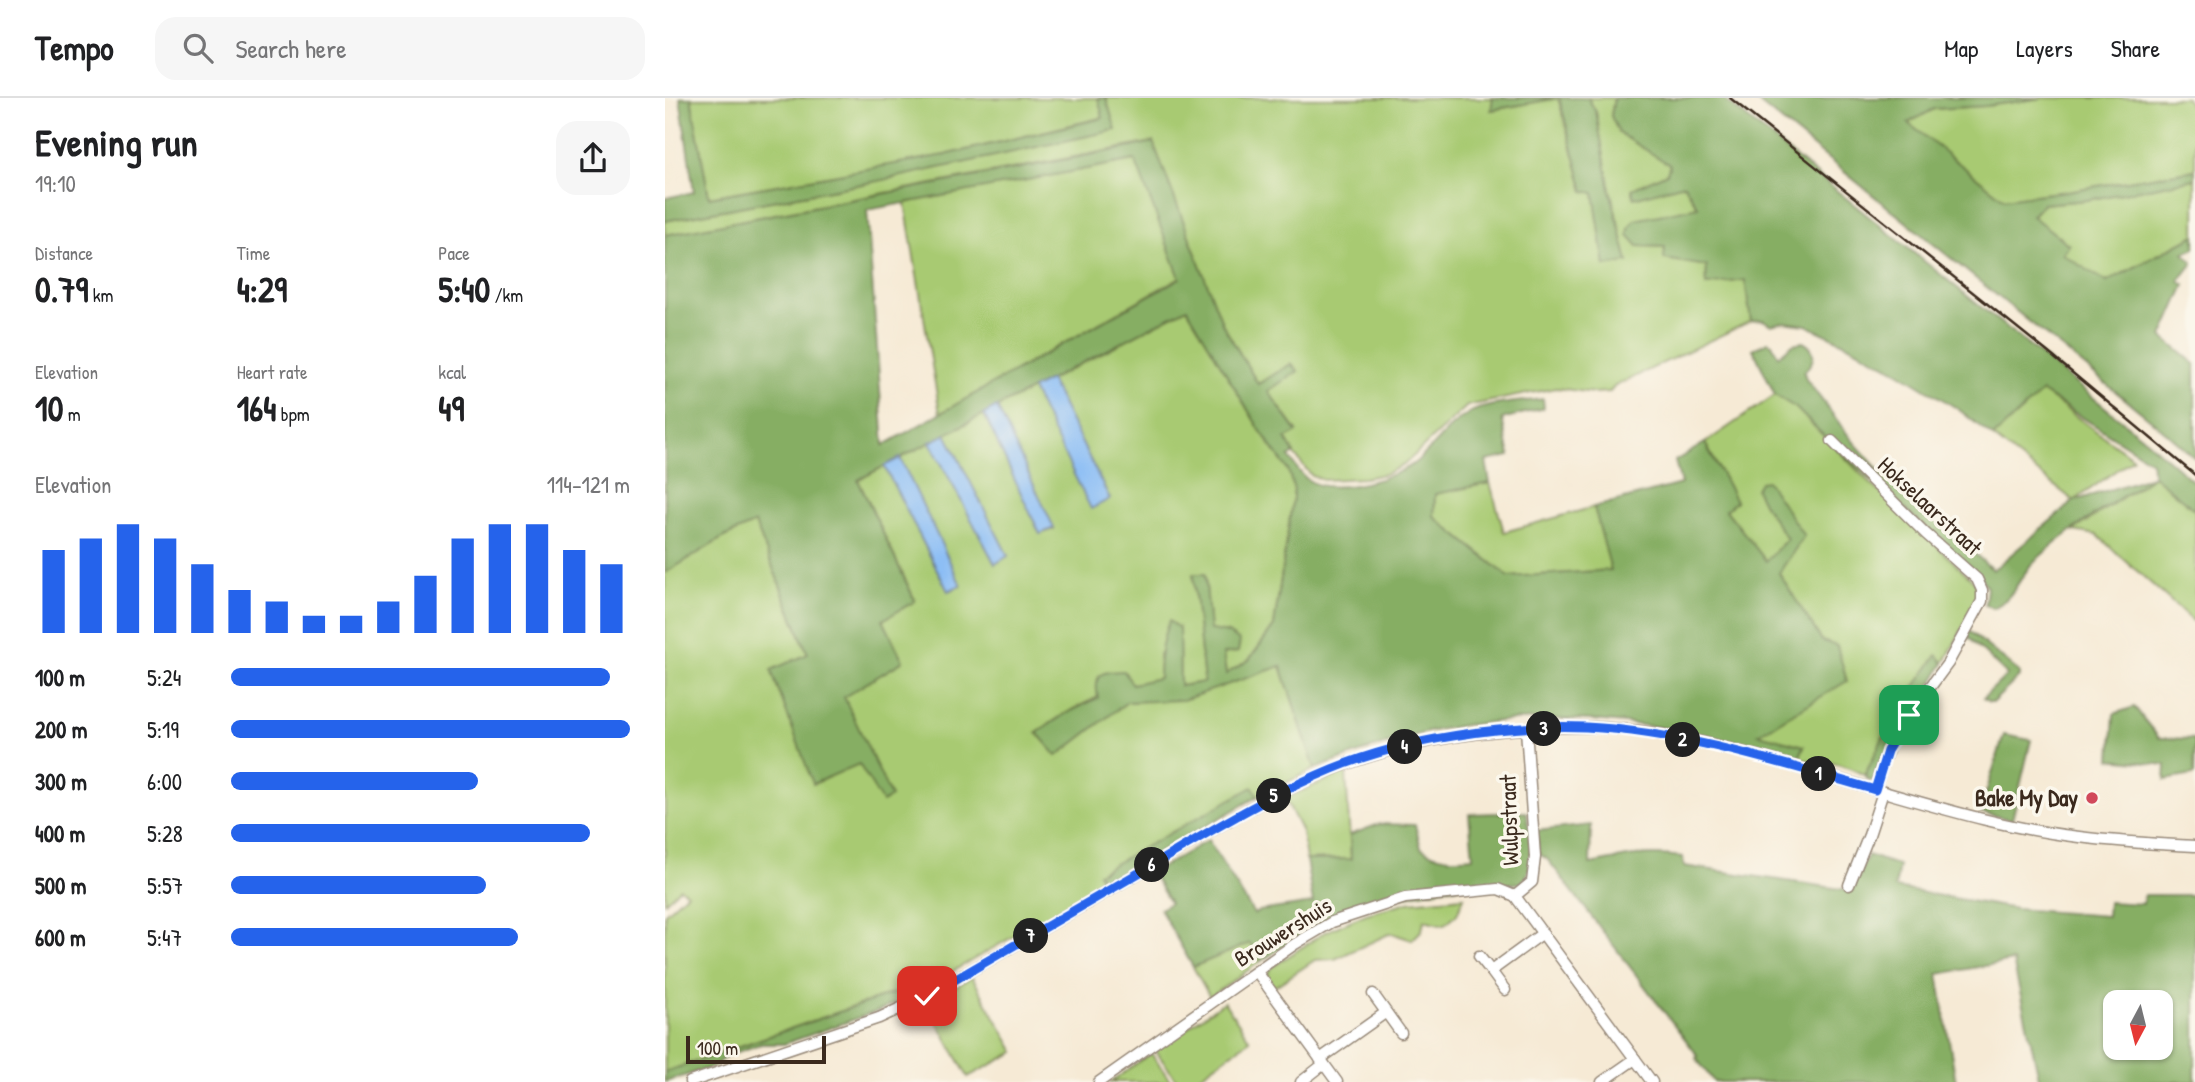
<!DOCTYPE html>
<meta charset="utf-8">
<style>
:root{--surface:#fff;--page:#f6f6f6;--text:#202124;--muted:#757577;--line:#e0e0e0;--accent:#2563eb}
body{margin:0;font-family:"Patrick Hand",sans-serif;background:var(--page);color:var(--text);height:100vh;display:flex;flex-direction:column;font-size:26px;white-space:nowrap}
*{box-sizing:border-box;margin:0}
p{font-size:23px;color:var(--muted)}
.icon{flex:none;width:38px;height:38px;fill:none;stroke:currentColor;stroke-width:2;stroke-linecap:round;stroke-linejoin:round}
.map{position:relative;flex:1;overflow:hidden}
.panel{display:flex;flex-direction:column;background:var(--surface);width:665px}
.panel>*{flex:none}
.needle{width:46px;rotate:187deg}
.buttons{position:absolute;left:1438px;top:892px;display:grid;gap:14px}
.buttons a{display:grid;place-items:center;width:70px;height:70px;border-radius:14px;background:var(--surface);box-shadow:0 2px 5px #0004;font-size:35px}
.scale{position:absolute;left:21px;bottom:18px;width:140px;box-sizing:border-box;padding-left:7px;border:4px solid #3b2a1e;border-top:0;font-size:19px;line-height:24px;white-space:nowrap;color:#3b2a1e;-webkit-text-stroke:5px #fbf7ec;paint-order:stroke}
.pin{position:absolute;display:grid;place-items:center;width:60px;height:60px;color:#fff;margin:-30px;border-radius:14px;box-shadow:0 4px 10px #0006}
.km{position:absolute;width:35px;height:35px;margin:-18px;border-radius:50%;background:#222;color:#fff;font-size:19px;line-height:35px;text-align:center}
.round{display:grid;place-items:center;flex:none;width:74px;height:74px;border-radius:21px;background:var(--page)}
.headline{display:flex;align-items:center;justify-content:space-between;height:119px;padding:0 35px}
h1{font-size:38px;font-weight:700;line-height:52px}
.figures{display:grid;grid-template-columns:repeat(3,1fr);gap:10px;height:119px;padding:7px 35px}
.figures div{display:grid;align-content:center}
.figures b{font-size:35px;font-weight:700}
.figures small{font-size:19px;font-weight:400}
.figures p{font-size:19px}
.chart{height:196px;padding:14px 35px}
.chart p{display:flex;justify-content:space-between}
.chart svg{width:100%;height:126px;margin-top:7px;stroke:var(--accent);stroke-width:6}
ul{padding:0 35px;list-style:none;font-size:23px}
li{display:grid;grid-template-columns:112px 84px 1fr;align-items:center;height:52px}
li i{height:18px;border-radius:9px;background:var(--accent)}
header{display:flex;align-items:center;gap:42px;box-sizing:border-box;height:98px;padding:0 35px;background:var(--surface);border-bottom:2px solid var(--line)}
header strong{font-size:33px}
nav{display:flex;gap:38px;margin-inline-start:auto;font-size:24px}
.search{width:490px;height:63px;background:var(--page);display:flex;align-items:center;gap:18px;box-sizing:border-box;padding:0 24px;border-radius:21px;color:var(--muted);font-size:26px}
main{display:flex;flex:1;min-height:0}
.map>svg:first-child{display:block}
</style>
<header>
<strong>Tempo</strong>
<div class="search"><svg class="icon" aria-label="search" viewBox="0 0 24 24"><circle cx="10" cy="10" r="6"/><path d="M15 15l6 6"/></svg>Search here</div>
<nav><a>Map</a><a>Layers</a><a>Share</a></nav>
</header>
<main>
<section class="panel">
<div class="headline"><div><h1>Evening run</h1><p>19:10</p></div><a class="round"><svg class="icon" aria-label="share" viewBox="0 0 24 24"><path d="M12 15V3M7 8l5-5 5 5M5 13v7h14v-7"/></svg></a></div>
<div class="figures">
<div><p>Distance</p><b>0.79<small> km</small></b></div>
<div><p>Time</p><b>4:29</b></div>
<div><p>Pace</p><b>5:40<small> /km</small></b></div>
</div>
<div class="figures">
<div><p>Elevation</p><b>10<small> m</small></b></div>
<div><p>Heart rate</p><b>164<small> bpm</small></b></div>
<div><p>kcal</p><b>49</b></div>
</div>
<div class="chart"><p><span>Elevation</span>114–121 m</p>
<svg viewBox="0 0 160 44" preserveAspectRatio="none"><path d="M5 44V15M15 44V11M25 44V6M35 44V11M45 44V20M55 44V29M65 44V33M75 44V38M85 44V38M95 44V33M105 44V24M115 44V11M125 44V6M135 44V6M145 44V15M155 44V20"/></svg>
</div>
<ul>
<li><b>100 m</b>5:24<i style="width:95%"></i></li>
<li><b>200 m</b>5:19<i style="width:100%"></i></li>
<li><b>300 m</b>6:00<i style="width:62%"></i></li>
<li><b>400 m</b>5:28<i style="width:90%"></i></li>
<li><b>500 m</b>5:57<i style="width:64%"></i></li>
<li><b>600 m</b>5:47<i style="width:72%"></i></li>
</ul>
</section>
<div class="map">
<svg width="1530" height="984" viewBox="0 0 1530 984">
<rect width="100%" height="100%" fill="#fbf7ec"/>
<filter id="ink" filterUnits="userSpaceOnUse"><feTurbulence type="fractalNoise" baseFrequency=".0143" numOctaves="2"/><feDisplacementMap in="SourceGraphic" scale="14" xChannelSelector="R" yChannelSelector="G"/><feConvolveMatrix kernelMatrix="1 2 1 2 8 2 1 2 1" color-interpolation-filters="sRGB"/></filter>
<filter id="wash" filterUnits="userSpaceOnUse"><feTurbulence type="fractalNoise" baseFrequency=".00686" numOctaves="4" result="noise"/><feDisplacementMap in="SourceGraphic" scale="28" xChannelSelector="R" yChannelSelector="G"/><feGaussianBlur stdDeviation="1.57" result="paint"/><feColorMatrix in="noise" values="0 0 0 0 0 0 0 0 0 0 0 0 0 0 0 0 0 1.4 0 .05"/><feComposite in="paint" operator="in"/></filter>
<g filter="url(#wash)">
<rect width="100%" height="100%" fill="#f6ead5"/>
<!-- green -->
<g fill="#a8ca72" stroke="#727a48" stroke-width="2">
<polygon points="26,0 433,0 439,19 280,57 44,99"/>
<polygon points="441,0 828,0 827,12 893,0 919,93 929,94 940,168 963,164 945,92 931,14 923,0 949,0 946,18 1005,66 1002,75 968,91 1019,86 1033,110 970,122 973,148 1000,149 1000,161 1042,168 1041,187 1080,182 1086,223 950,288 945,294 929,295 891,290 802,308 739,367 720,376 699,380 658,382 647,378 628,355 621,341 632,333 603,293 632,272 626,266 593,286 558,227 488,44 0,137 0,123 213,83 450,32"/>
<polygon points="1377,0 1521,0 1530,18 1530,72 1402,93 1339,101 1242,25 1269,11 1321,8"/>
<polygon points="470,61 515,179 275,316 240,105"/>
<polygon points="1530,81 1530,137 1442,184 1396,156 1404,147 1367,118 1378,106 1422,102"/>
<path d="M522,210L595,332L623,372L629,392L609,528L584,562L561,576L558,556L563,535L545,532L540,477L528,476L539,584L515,588L514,530L494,556L495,580C451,589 408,607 372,635L392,658L462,604L518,601L616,568L650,671L593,698L587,690L434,775L440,786L241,900L237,892L0,974V815L22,795L15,790L0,804V475L61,438L90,425L143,557L107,572L149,686L194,665L218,703L226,699L178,599L238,563L218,522L250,502L193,382L219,368L283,493L296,488L235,360L265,344L330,466L343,458L281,336L319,316L375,436L389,431L332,309L367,291L426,410L445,401L385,282Z"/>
<polygon points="1376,293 1468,360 1409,403 1328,339"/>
<path d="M1110,297L1131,310L1201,381L1309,483L1313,492V502L1279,565L1272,558L1227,621L1200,677C1179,666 1157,660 1133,663L1139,648L1093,636L1157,543L1113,475L1138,438L1092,391L1098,405L1122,441L1101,463L1061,412L1071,403L1040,345Z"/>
<polygon points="1489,378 1530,412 1530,522 1528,523 1432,437 1408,433"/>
<polygon points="825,385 839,434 929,409 947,472 844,479 769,419 770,396"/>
<polygon points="681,674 686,761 641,762 637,734 620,700"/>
<polygon points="799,799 792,816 779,827 759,822 757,832 747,842 726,835 670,861 650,862 609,889 601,879 606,870 660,834 701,816 743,804"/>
<polygon points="585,845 596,863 545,899 528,869"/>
<polygon points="307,879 350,954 303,979 265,911 246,922 242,916"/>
<polygon points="559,904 585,942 526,984 513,984 490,952"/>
<polygon points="486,955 506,984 446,984"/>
</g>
<!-- forest -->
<g fill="#86ae64" stroke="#606c41" stroke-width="2" fill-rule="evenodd">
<polygon points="15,0 26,0 44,99 280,57 438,20 433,0 441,0 451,32 213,83 0,123 0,100 29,94"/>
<polygon points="828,0 923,0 931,14 945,92 963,164 940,168 929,95 919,93 894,0 826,12"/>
<path d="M949,0H1057L1482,343L1530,385V412L1488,378C1448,406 1401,432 1366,467C1353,482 1347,503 1327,510L1320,506L1322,490L1315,478L1172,351L1131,310L1110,297L1088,251L1103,244L1107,246L1113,258L1128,246L1138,244C1153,252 1150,263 1139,274L1141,281L1187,342L1213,371L1328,472L1409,403L1488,378L1486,363L1377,294L1328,339L1293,311L1232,273L1177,244L1141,227L1118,224L1106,227L1098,222L1086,223L1080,182L1041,187L1042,168L999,161L1000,149L973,148L963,137L964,130L970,122L1033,109L1019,86L969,100L967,91L1002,75L1005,67L954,35L946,18Z"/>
<polygon points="1088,0 1377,0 1321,8 1269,11 1243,25 1339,101 1402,93 1530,72 1530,81 1422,102 1378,106 1367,118 1404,147 1397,156 1442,184 1530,137 1530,150 1519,155 1528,165 1514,183 1520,187 1497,239 1530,266 1530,360 1503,336"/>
<path d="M488,44L558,227L593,286L626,266L633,273L603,293L632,334L621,341L629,355L624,359C630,367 636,378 645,383C668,398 733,380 752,363C770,348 783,327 804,315C821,305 857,304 878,301L879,310L837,321L845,358L821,363L825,385L770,396L769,419L844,479L946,472L929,409L1016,386L1010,363L1040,345L1071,403L1061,412L1101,463L1122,441L1098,405L1091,391L1095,384L1102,383L1139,438L1114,475L1157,543L1172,548L1182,583L1094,636L1139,648L1133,663C1097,653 1062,642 1025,635C944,619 858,616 777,631C733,640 692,656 650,671L616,568L518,602L462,604L392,658L372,635L400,616L433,600C428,574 436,574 459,573L467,586L494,580C494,559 496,542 504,523L514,530L515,588L539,584L528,476H540L545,532L563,535L575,543L573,554L558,556L561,576L584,562L609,528L629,392L623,372L595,332L522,210L193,382L250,503L218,522L238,563L179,599L226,699L217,704L194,666L148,686L106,572L143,556L90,425L61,438L0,475V137L467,49ZM470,62L515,180L219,347L202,112Z"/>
<polygon points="1304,533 1354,574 1354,579 1328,604 1324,604 1318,600 1342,577 1302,538"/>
<polygon points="1272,557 1279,565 1209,681 1206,683 1202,681 1200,677 1227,621"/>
<polygon points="1469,609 1494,640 1530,641 1529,677 1500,682 1501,667 1446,661 1449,616"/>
<polygon points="1339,637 1366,642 1347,722 1315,714"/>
<polygon points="588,689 593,698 440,786 433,775"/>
<path d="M862,714C863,734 873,771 856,785L782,790L701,806L662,820L596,863L585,845L528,869L495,811L505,805L487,775L543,742L589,816L594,813L648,805L641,762L686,761L685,737L714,726L750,727L756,750C774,761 788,761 808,759L804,716Z"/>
<path d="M926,727L925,766C962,759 980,754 1018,759L1019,768L1176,791L1188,790L1203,757L1234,768L1230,790L1351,811L1442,818L1443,804L1478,806L1479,797H1530V984H1375L1348,863L1273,876L1291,984H1049L1031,960L1033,958L894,776L882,761L874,756L871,733ZM1451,905H1496V950H1451Z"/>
<polygon points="238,892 241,900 213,913 119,946 96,946 63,957 48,969 0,984 0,974"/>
</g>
<!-- water -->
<g fill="#87bbf5" stroke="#61728a" stroke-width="2">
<polygon points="385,282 445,401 426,411 367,291"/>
<polygon points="332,309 389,430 375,436 319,316"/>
<polygon points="281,336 343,458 330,466 265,344"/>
<polygon points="235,360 296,487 283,493 219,368"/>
</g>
</g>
<g filter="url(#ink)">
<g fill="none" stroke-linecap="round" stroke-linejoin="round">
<!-- minor casing -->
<g stroke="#988a7a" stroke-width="13">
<g id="minor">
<polyline points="1167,343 1261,436 1312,481 1317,492 1317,503 1283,565 1231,635 1218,663 1210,692"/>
<polyline points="861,631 870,759 867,784 850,798 987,984"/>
<polyline points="1184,787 1204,737 1218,694"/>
<polyline points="814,858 826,873"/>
<polyline points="592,874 672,984"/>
<polyline points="840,892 826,873 878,835"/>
<polyline points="708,896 736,935"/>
<polyline points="655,961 720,915"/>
<path d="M25,984L214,920L262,898L582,712C611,697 639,682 668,671C747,640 834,629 918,629C1016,630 1114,665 1208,691C1275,710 1344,731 1414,739C1452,744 1491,746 1530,748"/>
<polyline points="434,984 630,846 667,824 740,800 833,791 850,798"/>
<polyline points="636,984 659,966"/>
<polyline points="937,984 970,961"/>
</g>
</g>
<!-- minor -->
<use href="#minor" stroke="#fff" stroke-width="10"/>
<!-- rail -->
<polyline stroke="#3b2a1e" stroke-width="2.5" points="1065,0 1380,252 1530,377"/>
</g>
</g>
<g fill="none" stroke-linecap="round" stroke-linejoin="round" filter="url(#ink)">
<!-- route casing -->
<g stroke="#fff" stroke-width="14">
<path id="route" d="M262,898C332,857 402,817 472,776C536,739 599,699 667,671C743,640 840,626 921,629C1019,634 1116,665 1210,692L1222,653L1244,617"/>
</g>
<!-- route -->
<use href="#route" stroke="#2563eb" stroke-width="9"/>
</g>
<!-- markers -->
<circle fill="#d1495b" stroke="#fbf7ec" stroke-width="2.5" cx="1427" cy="700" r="7"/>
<g text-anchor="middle" stroke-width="7" stroke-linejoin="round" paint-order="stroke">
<!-- street labels -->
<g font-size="23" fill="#3b2a1e" stroke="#fbf7ec">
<text transform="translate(1265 408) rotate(43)" y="8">Hokselaarstraat</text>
<text transform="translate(844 722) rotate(-92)" y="8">Wulpstraat</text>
<text transform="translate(618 834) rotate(-32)" y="8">Brouwershuis</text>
</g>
<!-- poi labels -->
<g font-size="23" font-weight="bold" fill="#3b2a1e" stroke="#fbf7ec" text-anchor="end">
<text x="1413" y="708">Bake My Day</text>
</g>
</g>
</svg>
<div class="buttons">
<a><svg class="needle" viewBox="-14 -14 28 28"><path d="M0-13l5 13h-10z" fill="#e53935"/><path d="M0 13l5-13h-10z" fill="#757577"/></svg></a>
</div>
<div class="scale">100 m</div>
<div class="pin" style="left:1244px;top:617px;background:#1e9e55"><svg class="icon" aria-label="arrive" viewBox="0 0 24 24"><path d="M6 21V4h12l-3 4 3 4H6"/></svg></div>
<div class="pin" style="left:262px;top:898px;background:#d93025"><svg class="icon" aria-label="check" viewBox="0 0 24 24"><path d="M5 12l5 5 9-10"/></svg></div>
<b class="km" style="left:1154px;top:676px">1</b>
<b class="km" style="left:1018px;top:642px">2</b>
<b class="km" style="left:879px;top:631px">3</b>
<b class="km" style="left:740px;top:649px">4</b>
<b class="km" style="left:609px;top:698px">5</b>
<b class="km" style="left:487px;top:767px">6</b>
<b class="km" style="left:366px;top:838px">7</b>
</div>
</main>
